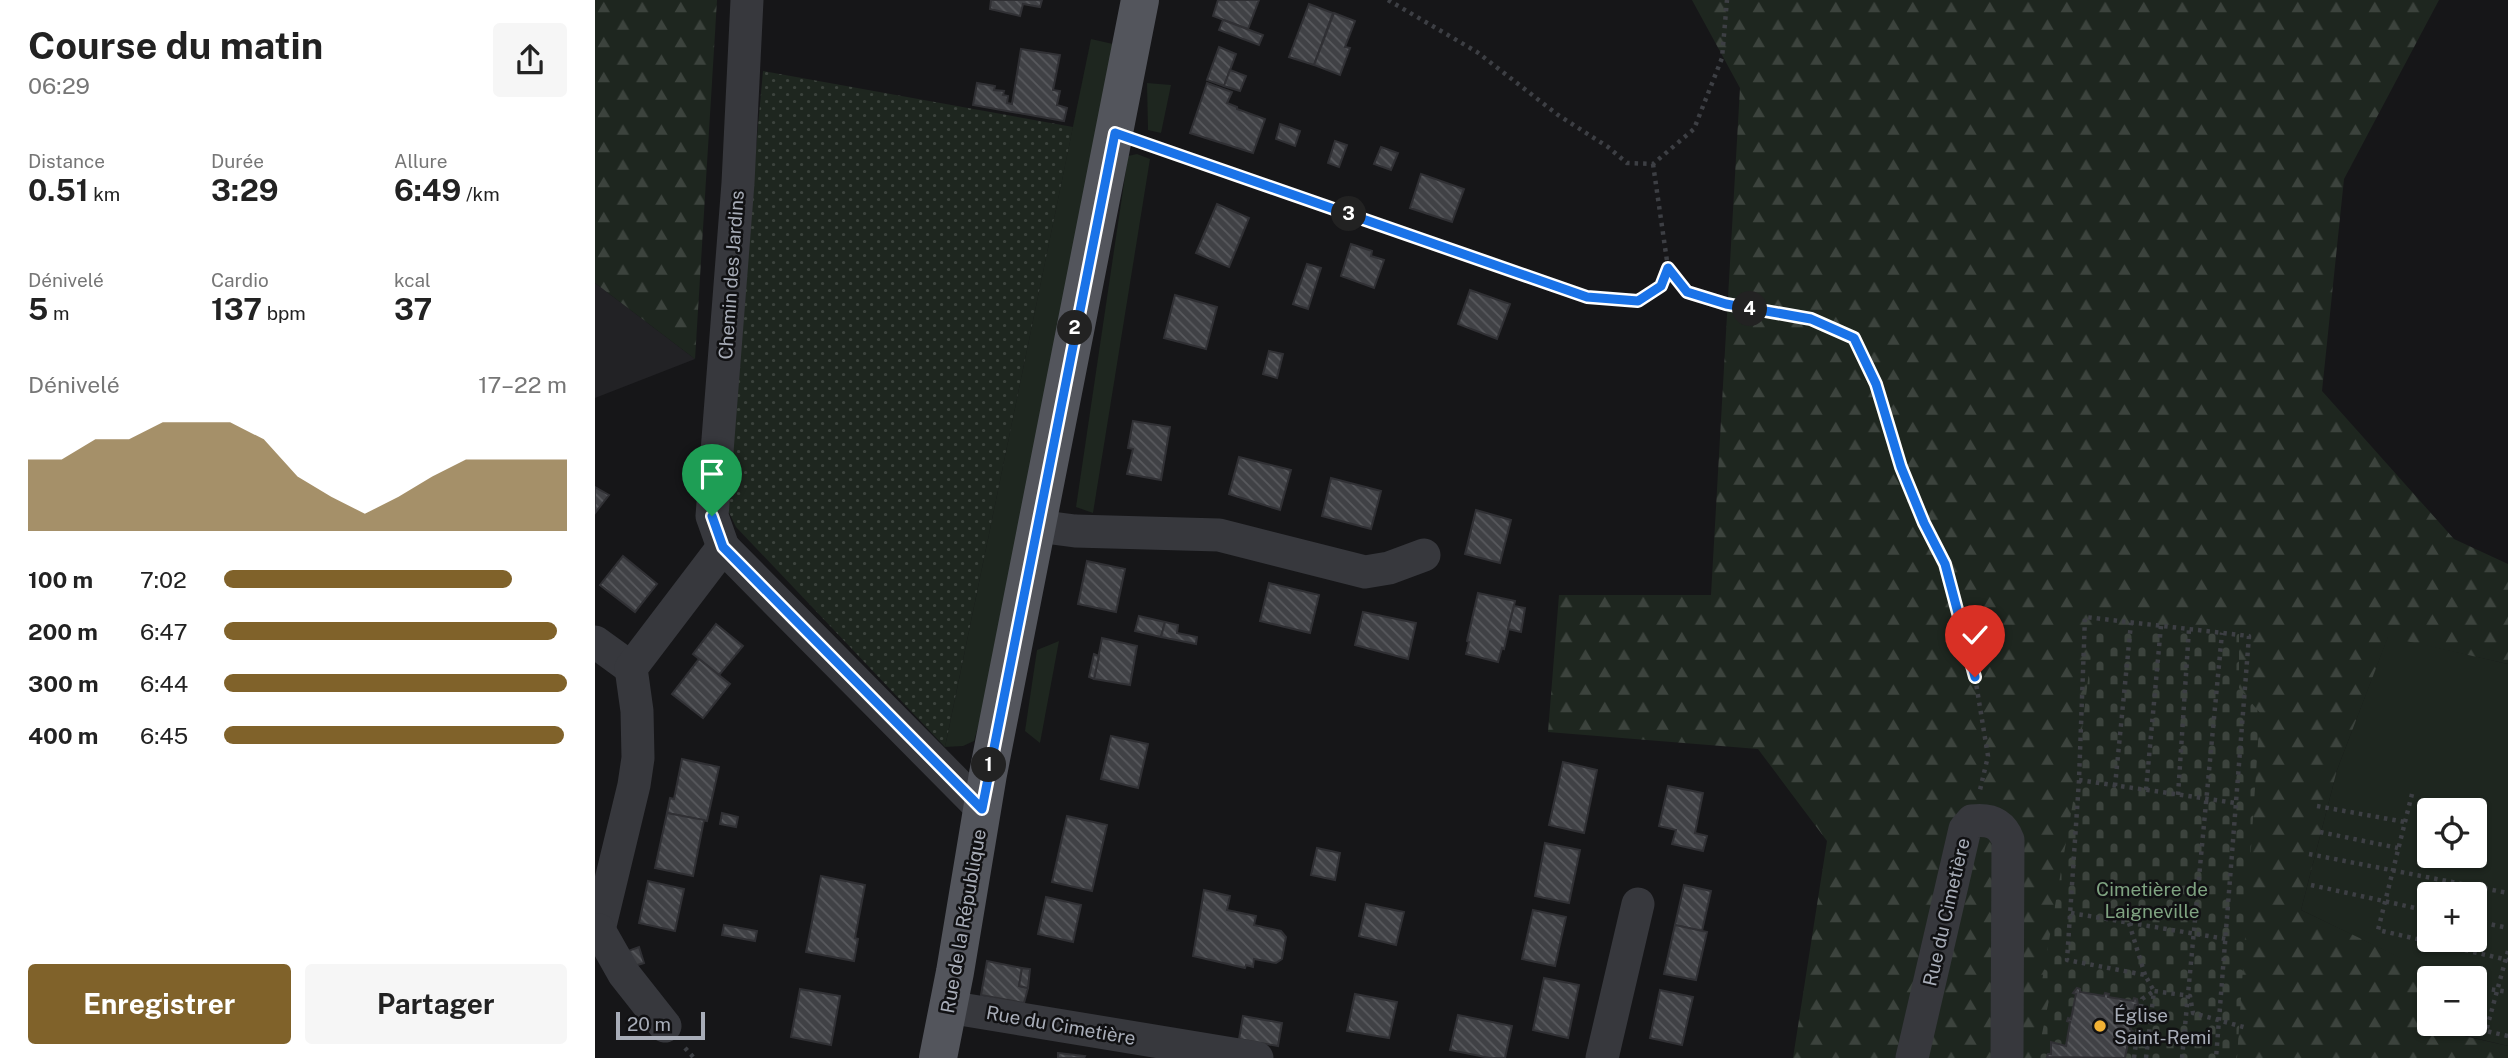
<!DOCTYPE html>
<html lang="fr">
<meta charset="utf-8">
<style>
:root{--surface:#fff;--page:#f6f6f6;--text:#222;--muted:#767676;--accent:#80622a}
body{margin:0;font-family:"Public Sans",sans-serif;background:var(--page);color:var(--text);height:100vh;display:flex;flex-direction:column;font-size:26px;white-space:nowrap}
*{box-sizing:border-box;margin:0}
p{font-size:23px;color:var(--muted)}
.icon{flex:none;width:38px;height:38px;fill:none;stroke:currentColor;stroke-width:2;stroke-linecap:round;stroke-linejoin:round}
.map{position:relative;flex:1;overflow:hidden}
.drawer{display:flex;flex-direction:column;background:var(--surface);width:595px}
.drawer>*{flex:none}
.controls{position:absolute;left:1822px;top:798px;display:grid;gap:14px}
.controls a{display:grid;place-items:center;width:70px;height:70px;border-radius:7px;background:var(--surface);box-shadow:0 2px 5px #0004;font-size:35px}
.scale{position:absolute;left:21px;bottom:18px;width:89px;box-sizing:border-box;padding-left:7px;border:4px solid #a8adb8;border-top:0;font-size:19px;line-height:24px;white-space:nowrap;color:#a8adb8;-webkit-text-stroke:5px #111113;paint-order:stroke}
.pin{position:absolute;display:grid;place-items:center;width:60px;height:60px;color:#fff;margin:-72px -30px;border-radius:50% 50% 50% 0;rotate:-45deg;box-shadow:0 0 7px #0007}
.pin .icon{rotate:45deg}
.km{position:absolute;width:35px;height:35px;margin:-18px;border-radius:50%;background:#222;color:#fff;font-size:19px;line-height:35px;text-align:center}
.round{display:grid;place-items:center;flex:none;width:74px;height:74px;border-radius:7px;background:var(--page)}
.overview{display:flex;align-items:center;justify-content:space-between;height:119px;padding:0 28px}
h1{font-size:38px;font-weight:700;line-height:52px}
.stats{display:grid;grid-template-columns:repeat(3,1fr);gap:10px;height:119px;padding:7px 28px}
.stats div{display:grid;align-content:center}
.stats b{font-size:30px;font-weight:700}
.stats small{font-size:19px;font-weight:400}
.stats p{font-size:19px}
.chart{height:196px;padding:14px 28px}
.chart p{display:flex;justify-content:space-between}
.chart svg{width:100%;height:126px;margin-top:7px;fill:var(--accent);opacity:.7}
.cta{display:flex;gap:14px;margin-top:auto;padding:14px 28px}
.cta a{flex:1;height:80px;border-radius:7px;background:var(--accent);color:#fff;font-size:28px;font-weight:700;line-height:80px;text-align:center}
.cta a+a{background:var(--page);color:var(--text)}
ul{padding:0 28px;list-style:none;font-size:23px}
li{display:grid;grid-template-columns:112px 84px 1fr;align-items:center;height:52px}
li i{height:18px;border-radius:9px;background:var(--accent)}
main{display:flex;flex:1;min-height:0}
.map>svg:first-child{display:block}
</style>
<main>
<section class="drawer">
<div class="overview"><div><h1>Course du matin</h1><p>06:29</p></div><a class="round"><svg class="icon" aria-label="share" viewBox="0 0 24 24"><path d="M12 15V3M7 8l5-5 5 5M5 13v7h14v-7"/></svg></a></div>
<div class="stats">
<div><p>Distance</p><b>0.51<small> km</small></b></div>
<div><p>Durée</p><b>3:29</b></div>
<div><p>Allure</p><b>6:49<small> /km</small></b></div>
</div>
<div class="stats">
<div><p>Dénivelé</p><b>5<small> m</small></b></div>
<div><p>Cardio</p><b>137<small> bpm</small></b></div>
<div><p>kcal</p><b>37</b></div>
</div>
<div class="chart"><p><span>Dénivelé</span>17–22 m</p>
<svg viewBox="0 0 160 44" preserveAspectRatio="none"><path d="M0 44V19L10 19L20 12L30 12L40 6L50 6L60 6L70 12L80 25L90 32L100 38L110 32L120 25L130 19L140 19L150 19L160 19V44z"/></svg>
</div>
<ul>
<li><b>100 m</b>7:02<i style="width:84%"></i></li>
<li><b>200 m</b>6:47<i style="width:97%"></i></li>
<li><b>300 m</b>6:44<i style="width:100%"></i></li>
<li><b>400 m</b>6:45<i style="width:99%"></i></li>
</ul>
<div class="cta"><a>Enregistrer</a><a>Partager</a></div>
</section>
<div class="map">
<svg width="1913" height="1058" viewBox="0 0 1913 1058">
<defs>
<pattern id="forest-firs" width="22" height="20" patternUnits="userSpaceOnUse" patternTransform="scale(1.75)"><rect width="22" height="20" fill="#1e261f"/><path d="M5 1l3.5 6h-7zM16 11l3.5 6h-7z" fill="#3c433d"/></pattern>
<pattern id="cemetery-stones" width="16" height="16" patternUnits="userSpaceOnUse" patternTransform="scale(1.75)"><rect width="16" height="16" fill="#1e261f"/><path d="M2 7V4a2 2 0 0 1 4 0v3zM10 15v-3a2 2 0 0 1 4 0v3z" fill="#3c433d"/></pattern>
<pattern id="garden-dots" width="8" height="8" patternUnits="userSpaceOnUse" patternTransform="scale(1.75)"><rect width="8" height="8" fill="#1e261f"/><path d="M2 2h.1M6 6h.1" fill="none" stroke="#3c433d" stroke-width="1.8" stroke-linecap="round"/></pattern>
<pattern id="building-back-hatch" width="6" height="6" patternUnits="userSpaceOnUse" patternTransform="scale(1.75)"><rect width="6" height="6" fill="#404145"/><path d="M-1 5l2 2M0 0l6 6M5-1l2 2" fill="none" stroke="#595a5e"/></pattern>
</defs>
<rect width="100%" height="100%" fill="#161618"/>
<!-- built -->
<polygon fill="#222225" points="0,283 100,359 0,398"/>
<!-- grass -->
<g fill="#1e261f" fill-rule="evenodd">
<polygon points="496,39 518,44 388,709 379,741 368,746 350,747"/>
<polygon points="552,83 576,85 566,133 553,130"/>
<polygon points="542,154 555,159 498,513 481,507 533,156"/>
<path d="M1793,636L1913,664V1046L1838,1028L1839,1024H1880V978H1846L1706,910L1742,770ZM1834,810H1880V856H1834ZM1834,894H1880V940H1834Z"/>
<polygon points="464,641 445,743 430,731 442,650"/>
</g>
<!-- forest -->
<g fill="url(#forest-firs)">
<polygon points="0,0 122,0 100,359 0,283"/>
<polygon points="1097,0 1844,0 1749,179 1727,391 1859,539 1913,564 1913,664 1793,637 1742,770 1706,910 1846,977 1834,978 1834,1024 1839,1024 1838,1029 1913,1046 1913,1058 1198,1058 1232,841 1163,749 953,732 964,595 1116,595 1145,88"/>
</g>
<!-- cemetery -->
<polygon fill="url(#cemetery-stones)" points="1499,630 1644,634 1644,688 1665,713 1642,1058 1530,1058 1535,1033 1538,1031 1535,1029 1540,1005 1543,1005 1544,1002 1513,997 1514,994 1510,993 1509,996 1485,992 1485,989 1482,988 1478,993 1481,994 1476,1019 1473,1019 1472,1021 1475,1022 1471,1046 1456,1042 1456,1054 1453,1054 1452,1057 1454,1058 1442,1058 1456,990 1446,987 1479,796"/>
<!-- garden -->
<polygon fill="url(#garden-dots)" points="168,71 478,127 350,747 141,527 129,502"/>
<!-- building -->
<g fill="url(#building-back-hatch)" stroke="#303034" stroke-width="2">
<polygon points="396,0 447,0 445,7 428,4 425,16 395,9"/>
<polygon points="623,0 664,0 653,29 618,16"/>
<polygon points="714,4 738,13 719,65 694,57"/>
<polygon points="739,13 760,21 750,47 755,48 745,75 719,65"/>
<polygon points="628,20 668,35 664,45 624,30"/>
<polygon points="624,47 641,54 629,86 612,80"/>
<polygon points="426,49 465,55 458,90 465,91 462,105 472,108 469,121 378,105 382,83 400,86 399,90 409,91 408,95 413,96 412,103 417,104"/>
<polygon points="635,70 651,76 645,91 629,86"/>
<polygon points="612,83 637,92 632,103 642,107 642,109 670,119 658,153 595,133"/>
<polygon points="685,124 705,131 700,146 681,139"/>
<polygon points="740,141 752,145 744,167 733,163"/>
<polygon points="786,147 803,153 796,170 779,164"/>
<polygon points="826,174 869,189 857,222 815,208"/>
<polygon points="622,204 654,218 634,267 601,253"/>
<polygon points="756,244 777,251 776,256 789,260 779,288 746,276"/>
<polygon points="712,264 726,268 713,309 698,304"/>
<polygon points="875,290 915,304 902,339 863,324"/>
<polygon points="580,295 622,307 611,349 569,338"/>
<polygon points="674,351 688,354 682,378 668,374"/>
<polygon points="538,421 575,427 566,480 532,474 538,449 533,448"/>
<polygon points="644,457 696,470 685,510 634,494"/>
<polygon points="736,478 786,491 776,529 727,516"/>
<polygon points="0,487 14,495 0,513"/>
<polygon points="881,510 916,520 905,563 870,554"/>
<polygon points="28,556 62,584 40,612 5,585"/>
<polygon points="492,561 530,569 521,612 483,604"/>
<polygon points="674,583 724,595 715,633 665,621"/>
<polygon points="883,593 920,601 909,649 907,648 903,662 871,654 874,642 872,641"/>
<polygon points="919,606 930,608 926,632 913,629"/>
<polygon points="768,612 821,623 813,659 760,645"/>
<polygon points="544,616 570,622 566,637 540,631"/>
<polygon points="570,622 583,625 582,633 602,637 601,644 566,637"/>
<polygon points="121,624 148,646 124,675 98,654"/>
<polygon points="507,638 542,646 535,685 499,679"/>
<polygon points="499,654 504,656 499,679 494,677"/>
<polygon points="104,659 135,684 108,718 77,694"/>
<polygon points="516,736 553,744 543,788 506,779"/>
<polygon points="87,759 124,767 112,821 72,813 75,798 79,799"/>
<polygon points="968,762 1002,770 989,833 954,825"/>
<polygon points="1073,786 1108,793 1100,833 1112,836 1108,851 1077,844 1081,830 1064,826"/>
<polygon points="72,813 109,820 98,876 60,868"/>
<polygon points="127,813 143,817 141,827 125,824"/>
<polygon points="472,816 512,825 497,891 457,882"/>
<polygon points="950,843 985,850 974,903 940,896"/>
<polygon points="722,848 745,853 740,880 716,875"/>
<polygon points="226,876 270,885 260,938 263,939 259,961 211,952"/>
<polygon points="53,881 89,889 80,931 44,923"/>
<polygon points="1089,885 1116,891 1107,931 1080,925"/>
<polygon points="609,890 635,896 632,910 661,916 659,925 686,931 691,937 687,959 681,963 659,959 658,967 651,965 650,968 598,956"/>
<polygon points="451,897 486,905 478,942 443,934"/>
<polygon points="771,904 809,912 801,945 764,936"/>
<polygon points="938,910 971,917 960,966 927,959"/>
<polygon points="129,925 162,931 160,941 127,935"/>
<polygon points="1080,925 1112,932 1101,980 1069,974"/>
<polygon points="44,947 49,963 39,966 33,951"/>
<polygon points="392,961 427,968 424,986 433,988 429,1003 386,995"/>
<polygon points="427,968 435,969 433,988 424,986"/>
<polygon points="949,978 984,985 973,1038 938,1030"/>
<polygon points="1482,988 1485,989 1485,992 1509,996 1510,993 1514,994 1513,997 1538,1001 1539,998 1542,999 1543,1005 1540,1005 1535,1029 1538,1031 1535,1033 1530,1058 1452,1057 1453,1054 1456,1054 1456,1042 1471,1046 1475,1022 1472,1021 1473,1018 1476,1019 1481,994 1478,993"/>
<polygon points="205,989 245,996 236,1045 196,1037"/>
<polygon points="1065,990 1098,997 1087,1045 1055,1038"/>
<polygon points="760,994 802,1002 794,1038 752,1031"/>
<polygon points="863,1015 917,1026 910,1058 895,1058 855,1050"/>
<polygon points="648,1016 687,1023 683,1046 644,1039"/>
<polygon points="463,1053 490,1056 489,1058 463,1058"/>
</g>
<g fill="none" stroke-linecap="round" stroke-linejoin="round">
<!-- path -->
<g stroke="#3d3f44" stroke-width="4.5" stroke-dasharray="3.5 5" stroke-linecap="butt">
<polyline points="793,0 882,52 963,115 1013,147 1032,163 1058,164 1099,129 1127,58 1132,0"/>
<polyline points="550,143 992,297 1043,301 1066,286 1073,269"/>
<polyline points="1058,164 1073,268 1092,292 1131,305 1216,319 1259,338 1281,384 1306,467 1329,523 1350,564 1380,677 1393,756 1385,790"/>
<polyline points="1484,780 1641,803"/>
<polyline points="1520,786 1536,623"/>
<polyline points="1551,790 1566,626"/>
<polyline points="1817,794 1783,930 1913,960"/>
<polyline points="1583,795 1594,629"/>
<polyline points="1722,806 1810,822"/>
<polyline points="1725,832 1803,848"/>
<polyline points="1714,854 1913,893"/>
<polyline points="1716,885 1834,911"/>
<polyline points="1476,913 1631,939"/>
<polyline points="1880,921 1913,928"/>
<polyline points="1534,923 1550,975"/>
<polyline points="1913,951 1891,1031 1913,1036"/>
<polyline points="1880,987 1913,992"/>
<polyline points="1870,1024 1891,1031"/>
<polyline points="90,1048 99,1058"/>
<polyline points="1539,1058 1547,999 1559,991 1550,975 1472,960 1484,780 1490,617 1654,636 1621,1058"/>
<polyline points="1551,1058 1559,991 1595,996 1598,1013 1652,1028"/>
<polyline points="1587,1058 1627,633"/>
</g>
<!-- minor -->
<g stroke="#37383d" stroke-width="33">
<polyline points="442,526 480,531 624,535 770,572 794,568 829,555"/>
<polyline points="128,547 117,516 143,183 152,0"/>
<polyline points="0,642 36,668"/>
<polyline points="4,930 39,785 43,758 42,711 36,668 128,547 387,809"/>
<polyline points="4,930 29,974 70,1026"/>
<polyline points="353,1007 662,1058"/>
<polyline points="1007,1058 1043,904"/>
<path d="M1317,1058L1370,829L1377,821C1394,819 1406,822 1413,840L1412,1058"/>
</g>
<!-- major -->
<polyline stroke="#53555c" stroke-width="38" points="343,1058 360,972 393,774 545,0"/>
</g>
<g fill="none" stroke-linecap="round" stroke-linejoin="round">
<!-- route casing -->
<g stroke="#fff" stroke-width="14">
<polyline id="route" points="117,516 128,547 387,809 520,133 992,297 1043,301 1066,286 1073,268 1092,292 1131,304 1216,319 1259,338 1281,384 1306,467 1329,523 1350,564 1380,677"/>
</g>
<!-- route -->
<use href="#route" stroke="#1a73e8" stroke-width="9"/>
</g>
<!-- markers -->
<circle fill="#f2b134" stroke="#111113" stroke-width="2.5" cx="1505" cy="1026" r="7"/>
<g text-anchor="middle" stroke-width="5" stroke-linejoin="round" paint-order="stroke">
<!-- street labels -->
<g font-size="19" fill="#a8adb8" stroke="#111113">
<text transform="translate(136 275) rotate(-86)" y="7">Chemin des Jardins</text>
<text transform="translate(1351 912) rotate(-77)" y="7">Rue du Cimetière</text>
<text transform="translate(368 921) rotate(-80)" y="7">Rue de la République</text>
<text transform="translate(466 1025) rotate(10)" y="7">Rue du Cimetière</text>
</g>
<!-- park labels -->
<g font-size="19" fill="#7fa381" stroke="#111113">
<text x="1557" y="896">Cimetière de<tspan x="1557" dy="22">Laigneville</tspan></text>
</g>
<!-- poi labels -->
<g font-size="19" fill="#a8adb8" stroke="#111113" text-anchor="start">
<text x="1519" y="1022">Église<tspan x="1519" dy="22">Saint-Remi</tspan></text>
</g>
</g>
</svg>
<div class="controls">
<a><svg class="icon" aria-label="locate" viewBox="0 0 24 24"><circle cx="12" cy="12" r="6"/><path d="M12 2v4M12 18v4M2 12h4M18 12h4"/></svg></a>
<a>+</a>
<a>−</a>
</div>
<div class="scale">20 m</div>
<div class="pin" style="left:117px;top:516px;background:#1e9e55"><svg class="icon" aria-label="arrive" viewBox="0 0 24 24"><path d="M6 21V4h12l-3 4 3 4H6"/></svg></div>
<div class="pin" style="left:1380px;top:677px;background:#d93025"><svg class="icon" aria-label="check" viewBox="0 0 24 24"><path d="M5 12l5 5 9-10"/></svg></div>
<b class="km" style="left:394px;top:765px">1</b>
<b class="km" style="left:480px;top:328px">2</b>
<b class="km" style="left:754px;top:214px">3</b>
<b class="km" style="left:1155px;top:309px">4</b>
</div>
</main>
